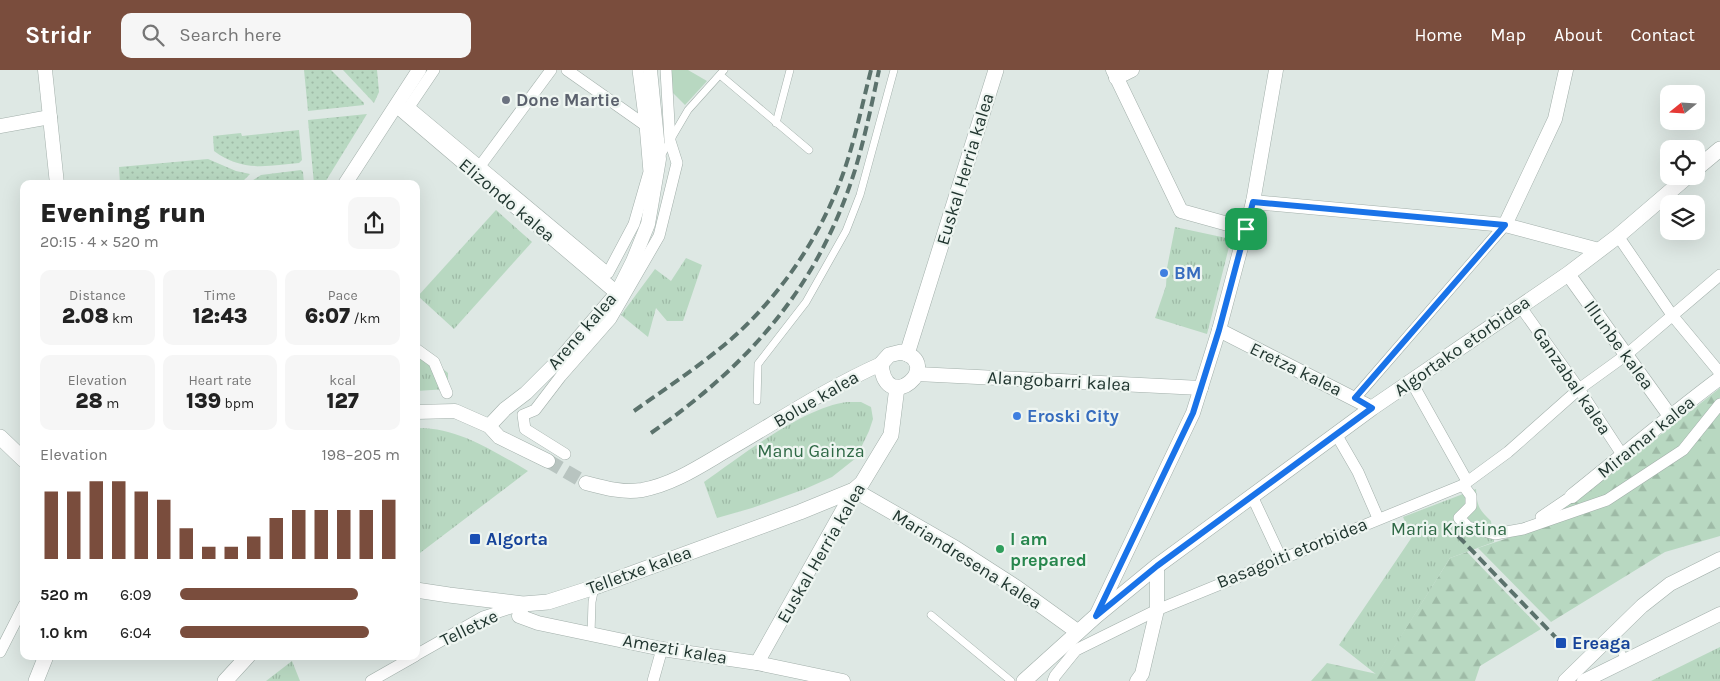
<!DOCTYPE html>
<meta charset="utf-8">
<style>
:root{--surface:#fff;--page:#f6f6f6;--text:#222;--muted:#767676;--accent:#7a4d3d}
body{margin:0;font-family:Karla,sans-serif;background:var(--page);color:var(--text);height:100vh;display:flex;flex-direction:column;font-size:19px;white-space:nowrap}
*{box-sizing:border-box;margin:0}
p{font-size:16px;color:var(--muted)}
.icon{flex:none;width:28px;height:28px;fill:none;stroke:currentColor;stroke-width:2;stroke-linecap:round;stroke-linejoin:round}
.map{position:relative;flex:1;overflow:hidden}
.details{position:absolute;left:20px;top:110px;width:400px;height:480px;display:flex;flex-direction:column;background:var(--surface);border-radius:10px;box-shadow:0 5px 20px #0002}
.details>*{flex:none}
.needle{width:32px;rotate:252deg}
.controls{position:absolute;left:1660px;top:15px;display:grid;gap:10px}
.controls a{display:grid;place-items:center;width:45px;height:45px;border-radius:10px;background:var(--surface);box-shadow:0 5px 20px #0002;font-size:25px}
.pin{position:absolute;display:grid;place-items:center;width:42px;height:42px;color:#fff;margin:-21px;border-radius:10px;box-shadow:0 2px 8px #0006}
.round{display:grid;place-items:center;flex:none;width:52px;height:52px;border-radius:10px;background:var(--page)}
.summary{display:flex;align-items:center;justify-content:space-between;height:85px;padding:0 20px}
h1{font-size:28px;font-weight:800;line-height:38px}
.metrics{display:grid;grid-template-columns:repeat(3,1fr);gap:8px;height:85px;padding:5px 20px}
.metrics div{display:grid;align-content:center;border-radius:10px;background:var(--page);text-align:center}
.metrics b{font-size:21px;font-weight:800}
.metrics small{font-size:14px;font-weight:400}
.metrics p{font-size:14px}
.chart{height:140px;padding:10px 20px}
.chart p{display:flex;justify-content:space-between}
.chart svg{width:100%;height:90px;margin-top:5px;stroke:var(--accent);stroke-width:6}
ul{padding:0 20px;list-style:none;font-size:16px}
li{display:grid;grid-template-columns:80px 60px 1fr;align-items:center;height:38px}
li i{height:12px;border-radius:6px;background:var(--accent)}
header{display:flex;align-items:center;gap:30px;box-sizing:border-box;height:70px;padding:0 25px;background:var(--accent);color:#fff}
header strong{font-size:24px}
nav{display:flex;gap:28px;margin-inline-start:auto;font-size:18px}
.search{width:350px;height:45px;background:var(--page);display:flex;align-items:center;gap:12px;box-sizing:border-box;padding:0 18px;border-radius:10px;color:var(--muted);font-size:19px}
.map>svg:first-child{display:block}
</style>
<header>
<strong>Stridr</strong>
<div class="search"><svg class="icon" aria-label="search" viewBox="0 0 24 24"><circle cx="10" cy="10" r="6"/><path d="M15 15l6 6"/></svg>Search here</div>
<nav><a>Home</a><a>Map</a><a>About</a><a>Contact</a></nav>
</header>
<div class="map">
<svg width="1720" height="611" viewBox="0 0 1720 611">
<defs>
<pattern id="forest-firs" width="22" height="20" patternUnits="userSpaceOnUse" patternTransform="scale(1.25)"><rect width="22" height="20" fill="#b8d8c1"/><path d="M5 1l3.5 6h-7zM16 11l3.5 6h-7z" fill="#9ebaa6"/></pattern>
<pattern id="park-tufts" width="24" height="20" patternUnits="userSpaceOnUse" patternTransform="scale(1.25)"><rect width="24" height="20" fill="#b8d8c1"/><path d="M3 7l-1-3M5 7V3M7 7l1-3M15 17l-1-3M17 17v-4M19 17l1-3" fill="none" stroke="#9ebaa6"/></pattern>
<pattern id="garden-dots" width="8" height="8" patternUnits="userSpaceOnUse" patternTransform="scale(1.25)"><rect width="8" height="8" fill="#b8d8c1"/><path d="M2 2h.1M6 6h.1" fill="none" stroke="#9ebaa6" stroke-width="1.8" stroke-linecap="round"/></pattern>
</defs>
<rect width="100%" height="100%" fill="#dee8e4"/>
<!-- grass -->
<polygon fill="#b8d8c1" points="671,0 688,0 707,11 685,35 673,23"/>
<!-- forest -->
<g fill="url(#forest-firs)">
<polygon points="1720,318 1720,466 1665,482 1551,552 1478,478 1529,461 1623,394"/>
<polygon points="1467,482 1541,559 1480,596 1475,611 1311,611 1327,593 1377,604 1450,488"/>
</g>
<!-- park -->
<g fill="url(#park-tufts)">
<polygon points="496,140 532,172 454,259 418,226"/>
<polygon points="1175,157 1231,169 1207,264 1155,248 1166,216 1167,198"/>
<polygon points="686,188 702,195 683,251 667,251 656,238 648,267 621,245 655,199 671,211"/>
<polygon points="416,277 448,303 448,319 416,321"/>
<path d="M847,332H861L871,337L873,349L869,361L856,388L832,407L805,419L752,438L717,448L704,412C741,386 804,337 847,332Z"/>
<path d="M416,358C458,357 493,381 528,401L416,486Z"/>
<path d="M1476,419C1477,436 1479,440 1491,451L1494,472L1450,488L1377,605L1339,575L1412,467L1403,447Z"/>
<polygon points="1720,577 1720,611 1651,611"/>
<polygon points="292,591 300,611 266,611"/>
</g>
<!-- garden -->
<g fill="url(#garden-dots)">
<polygon points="304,0 331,0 364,33 364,35 308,41"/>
<polygon points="343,0 377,0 379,22 374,33"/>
<polygon points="367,44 324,114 314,114 308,50"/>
<path d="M299,60L302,90L299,93C267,96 242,102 214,81L213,66L241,63L242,66Z"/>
<polygon points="208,89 236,101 250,104 240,114 120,114 119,97"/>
<polygon points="301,100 303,102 304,114 247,114 261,105"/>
</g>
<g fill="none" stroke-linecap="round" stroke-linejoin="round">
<!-- minor-tunnel -->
<polyline stroke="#b8c4c0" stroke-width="14" stroke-dasharray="14 7" stroke-linecap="butt" points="548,391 586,413"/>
<!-- service casing -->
<g stroke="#a2afaa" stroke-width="8">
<g id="service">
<polyline points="720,5 809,80"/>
<polyline points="776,53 790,0"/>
<polyline points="661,86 688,40 724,0"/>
<polyline points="757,331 758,294 806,232 846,161 860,125 894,0"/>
<polyline points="931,545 1011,611"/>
<polyline points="591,564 592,532 595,517"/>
<polyline points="1612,565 1626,591"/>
</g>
</g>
<!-- pedestrian casing -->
<g stroke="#a2afaa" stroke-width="12">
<g id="pedestrian">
<polyline points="434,0 409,37 608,203 634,154 649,102 645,55 638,0"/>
<polyline points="567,0 645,55"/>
<polyline points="480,96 551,0"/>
<polyline points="1618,166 1672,245 1720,303"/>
<polyline points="1520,236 1579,319 1623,386"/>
<polyline points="416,279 434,292 447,323"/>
<polyline points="1411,311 1467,411"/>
<polyline points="1355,328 1505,155"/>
<polyline points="1336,364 1358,402 1378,448"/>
<polyline points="565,384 525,359 523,345 535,340 561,306 611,249 659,166 677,93 670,71 666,0"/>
<polyline points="1463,415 1471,426 1471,436 1459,448 1468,457 1495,464 1523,459 1607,430 1683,380 1720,334"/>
<polyline points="1252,426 1281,488"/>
<polyline points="1541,447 1572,426"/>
<polyline points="0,582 24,535"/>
<polyline points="416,585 483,547 520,535"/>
<polyline points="371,611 415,586"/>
<polyline points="653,611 662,579"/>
<polyline points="1053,611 1055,606 1076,580 1157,540 1463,415 1508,382 1579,319 1626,285 1720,205"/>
</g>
</g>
<!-- minor casing -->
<g stroke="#a2afaa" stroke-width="15">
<g id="minor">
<polyline points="45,0 57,114"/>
<polyline points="1113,0 1181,141 1246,159"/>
<polyline points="1116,8 1132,0"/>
<polyline points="397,36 617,223"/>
<polyline points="0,56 50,47"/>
<polyline points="345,114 419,0"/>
<polyline points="1253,132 1505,155 1599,180"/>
<polyline points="1505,155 1555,49 1566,0"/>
<polyline points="1568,204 1670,346"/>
<polyline points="1219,260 1372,338"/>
<polyline points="917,304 1201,318"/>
<polyline points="416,342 455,341 489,356 499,367 548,391"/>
<polyline points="489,356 505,339 526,323 563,286 617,223 633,191 648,154 659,89 650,0"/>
<path d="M586,413C605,418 623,423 642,420C675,414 703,394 731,378C781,349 829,317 881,294"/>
<path d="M1572,426C1621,387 1669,346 1720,308"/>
<polyline points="523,534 519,546 538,553 662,579 757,593 843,611"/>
<polyline points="1096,546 1193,343 1219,260 1253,132 1276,0"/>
<polyline points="757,593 854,420"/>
<polyline points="1137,611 1142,604 1157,540 1157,496"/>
<polyline points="1565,611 1642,536 1670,514 1720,489"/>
<polyline points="1584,611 1720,544"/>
</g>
</g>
<!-- tertiary casing -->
<g stroke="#a2afaa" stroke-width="16">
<g id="tertiary">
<polyline points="1696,99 1720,79"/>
<path d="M901,282C946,293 886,348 881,294L889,285Z"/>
<polyline points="907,284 996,0"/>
<polyline points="0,367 24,390"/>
<polyline points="854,420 955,478 1017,518 1078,562"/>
<polyline points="416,520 449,525 523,534 548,532 595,517 800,442 854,420 862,413 891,365 897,317"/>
<polyline points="36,611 46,586"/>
<polyline points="225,611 248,586"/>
<polyline points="1024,611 1096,546 1157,496 1372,338 1568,204 1618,166 1688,106"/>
</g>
</g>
<!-- service -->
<use href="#service" stroke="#fff" stroke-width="7"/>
<!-- pedestrian -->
<use href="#pedestrian" stroke="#fff" stroke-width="11"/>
<!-- minor -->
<use href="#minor" stroke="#fff" stroke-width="14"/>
<!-- tertiary -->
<use href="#tertiary" stroke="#fff" stroke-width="15"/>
<!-- rail -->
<g stroke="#5b726c" stroke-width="4" stroke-dasharray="10 5" stroke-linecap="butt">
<path d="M634,341C669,316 706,292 738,263C781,223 816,172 838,117C853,80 861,39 871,0"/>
<path d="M651,363C750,294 818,217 855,100C865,67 872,33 879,0"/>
<polyline points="1458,466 1561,573"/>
</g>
</g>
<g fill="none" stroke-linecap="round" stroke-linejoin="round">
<!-- route casing -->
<g stroke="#fff" stroke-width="10">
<polygon id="route" points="1253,132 1505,155 1355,328 1372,338 1157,496 1096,546 1193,343 1219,260"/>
</g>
<!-- route -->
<use href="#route" stroke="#1a73e8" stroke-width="6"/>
</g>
<!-- markers -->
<circle fill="#6b7280" stroke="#eef5f1" stroke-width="2" cx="506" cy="30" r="5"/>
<g fill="#3f7fe0" stroke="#eef5f1" stroke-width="2">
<circle cx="1164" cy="203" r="5"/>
<circle cx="1017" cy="346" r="5"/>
</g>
<g fill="#1a4fb4" stroke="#eef5f1" stroke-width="2">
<rect x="469" y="463" width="12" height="12" rx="2.5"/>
<rect x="1555" y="567" width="12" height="12" rx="2.5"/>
</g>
<circle fill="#2e9e5b" stroke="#eef5f1" stroke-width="2" cx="1000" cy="479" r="5"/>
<g text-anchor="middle" stroke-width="4.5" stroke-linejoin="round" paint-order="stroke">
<!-- worship labels -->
<g font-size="18" font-weight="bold" fill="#5b616d" stroke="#eef5f1" text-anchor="start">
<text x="516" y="36">Done Martie</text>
</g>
<!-- street labels -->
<g font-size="18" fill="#213630" stroke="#eef5f1">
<text transform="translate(965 99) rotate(-73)" y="6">Euskal Herria kalea</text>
<text transform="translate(507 130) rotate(40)" y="6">Elizondo kalea</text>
<text transform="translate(582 261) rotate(-49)" y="6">Arene kalea</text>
<text transform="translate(1619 275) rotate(54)" y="6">Illunbe kalea</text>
<text transform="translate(1462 276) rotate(-35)" y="6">Algortako etorbidea</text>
<text transform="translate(1296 299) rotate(26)" y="6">Eretza kalea</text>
<text transform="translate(1059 311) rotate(3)" y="6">Alangobarri kalea</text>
<text transform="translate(1572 311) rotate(56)" y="6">Ganzabal kalea</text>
<text transform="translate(816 329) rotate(-30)" y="6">Bolue kalea</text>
<text transform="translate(1646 367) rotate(-39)" y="6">Miramar kalea</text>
<text transform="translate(821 483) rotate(-60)" y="6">Euskal Herria kalea</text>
<text transform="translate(1292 483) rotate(-22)" y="6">Basagoiti etorbidea</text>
<text transform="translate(967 489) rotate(32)" y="6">Mariandresena kalea</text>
<text transform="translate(639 500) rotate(-20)" y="6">Telletxe kalea</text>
<text transform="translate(469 558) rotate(-26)" y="6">Telletxe</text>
<text transform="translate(675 579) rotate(10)" y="6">Amezti kalea</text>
</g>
<!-- shop labels -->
<g font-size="18" font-weight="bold" fill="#366cbe" stroke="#eef5f1" text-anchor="start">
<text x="1174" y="209">BM</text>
<text x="1027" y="352">Eroski City</text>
</g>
<!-- park labels -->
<g font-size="18" fill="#2f6946" stroke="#eef5f1">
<text x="811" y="387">Manu Gainza</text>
<text x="1449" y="465">Maria Kristina</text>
</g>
<!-- transit labels -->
<g font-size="18" font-weight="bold" fill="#164399" stroke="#eef5f1" text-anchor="start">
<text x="486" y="475">Algorta</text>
<text x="1572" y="579">Ereaga</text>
</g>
<!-- leisure labels -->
<g font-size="18" font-weight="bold" fill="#27864d" stroke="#eef5f1" text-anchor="start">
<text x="1010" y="475">I am<tspan x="1010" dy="21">prepared</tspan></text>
</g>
</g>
</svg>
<div class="controls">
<a><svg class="needle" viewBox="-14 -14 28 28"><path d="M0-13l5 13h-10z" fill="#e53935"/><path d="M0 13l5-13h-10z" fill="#767676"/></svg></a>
<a><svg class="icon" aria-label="locate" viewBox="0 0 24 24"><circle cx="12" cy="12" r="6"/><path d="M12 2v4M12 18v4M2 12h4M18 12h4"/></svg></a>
<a><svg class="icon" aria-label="layers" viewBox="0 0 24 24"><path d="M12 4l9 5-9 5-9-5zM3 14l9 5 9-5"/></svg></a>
</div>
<div class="pin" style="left:1246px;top:159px;background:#1e9e55"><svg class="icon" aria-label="arrive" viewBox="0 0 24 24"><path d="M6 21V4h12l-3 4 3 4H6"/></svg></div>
<section class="details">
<div class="summary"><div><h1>Evening run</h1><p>20:15 · 4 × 520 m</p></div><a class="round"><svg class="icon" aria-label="share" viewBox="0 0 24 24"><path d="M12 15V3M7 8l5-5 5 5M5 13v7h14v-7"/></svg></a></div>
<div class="metrics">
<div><p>Distance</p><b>2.08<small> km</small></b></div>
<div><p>Time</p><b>12:43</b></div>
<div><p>Pace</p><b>6:07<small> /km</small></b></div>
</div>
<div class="metrics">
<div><p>Elevation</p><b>28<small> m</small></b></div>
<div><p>Heart rate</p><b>139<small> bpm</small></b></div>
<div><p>kcal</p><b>127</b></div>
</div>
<div class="chart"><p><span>Elevation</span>198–205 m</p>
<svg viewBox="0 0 160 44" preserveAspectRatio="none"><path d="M5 44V11M15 44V11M25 44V6M35 44V6M45 44V11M55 44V15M65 44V29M75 44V38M85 44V38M95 44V33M105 44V24M115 44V20M125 44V20M135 44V20M145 44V20M155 44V15"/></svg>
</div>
<ul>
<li><b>520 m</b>6:09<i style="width:81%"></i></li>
<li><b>1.0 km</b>6:04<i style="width:86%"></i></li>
</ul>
</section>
</div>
